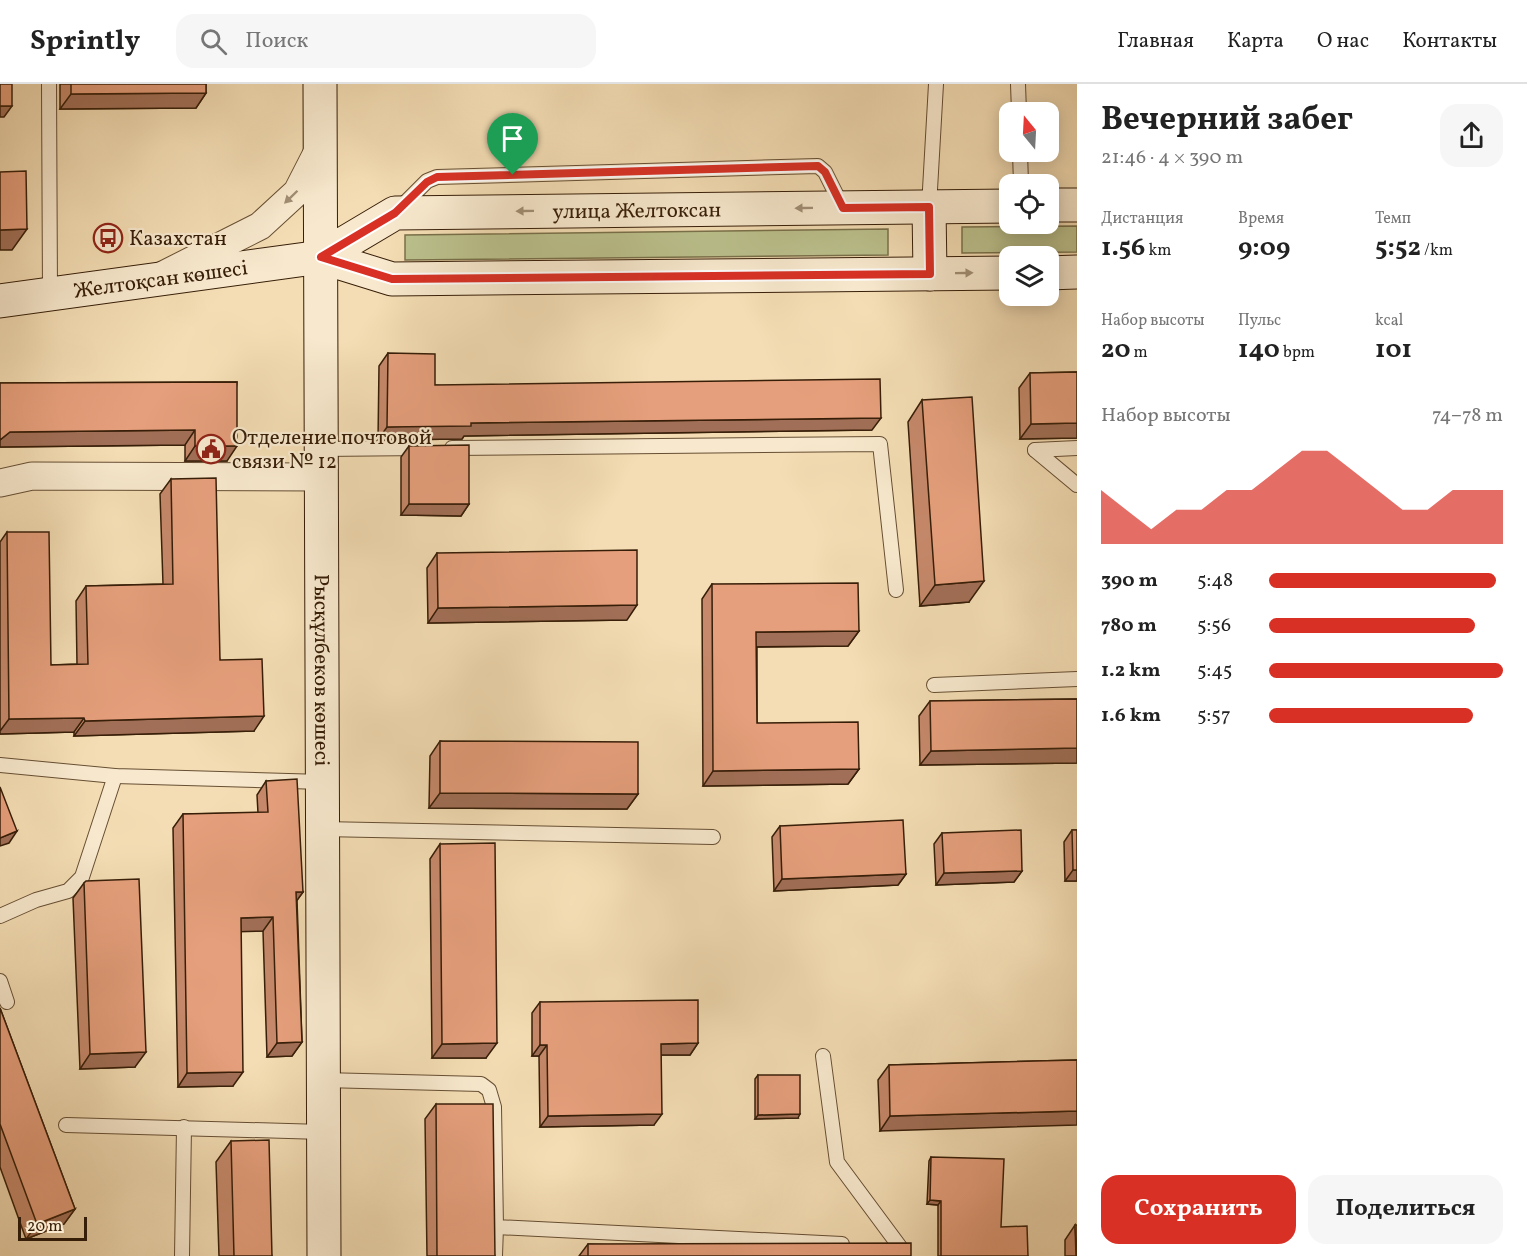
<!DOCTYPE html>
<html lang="ru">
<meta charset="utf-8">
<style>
:root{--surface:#fff;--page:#f6f6f6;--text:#222;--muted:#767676;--line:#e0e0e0;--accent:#d93025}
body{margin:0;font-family:Vollkorn,serif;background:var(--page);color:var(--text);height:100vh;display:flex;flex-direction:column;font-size:22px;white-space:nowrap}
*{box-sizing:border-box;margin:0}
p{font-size:20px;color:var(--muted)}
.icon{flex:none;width:33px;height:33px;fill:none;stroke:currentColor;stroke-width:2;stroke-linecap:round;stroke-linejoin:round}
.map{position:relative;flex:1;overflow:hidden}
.side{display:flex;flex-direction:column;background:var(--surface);width:450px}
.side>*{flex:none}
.needle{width:39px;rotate:342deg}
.tools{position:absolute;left:999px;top:18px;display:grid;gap:12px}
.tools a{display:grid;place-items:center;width:60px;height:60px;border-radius:12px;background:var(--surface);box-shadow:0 3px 15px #0003;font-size:30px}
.scale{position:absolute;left:18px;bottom:15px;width:69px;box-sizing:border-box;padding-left:6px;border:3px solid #371e08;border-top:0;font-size:16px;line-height:21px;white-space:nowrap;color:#371e08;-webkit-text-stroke:4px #f8e9ce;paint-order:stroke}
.pin{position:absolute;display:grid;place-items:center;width:51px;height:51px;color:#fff;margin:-62px -26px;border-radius:50% 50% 50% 0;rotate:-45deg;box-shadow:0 0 6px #0007}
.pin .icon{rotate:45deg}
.round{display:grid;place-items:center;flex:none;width:63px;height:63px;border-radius:18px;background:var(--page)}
.head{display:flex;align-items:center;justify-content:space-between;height:102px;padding:0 24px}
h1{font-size:33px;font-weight:700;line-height:45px}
.stats{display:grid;grid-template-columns:repeat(3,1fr);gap:9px;height:102px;padding:6px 24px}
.stats div{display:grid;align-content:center}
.stats b{font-size:26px;font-weight:700}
.stats small{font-size:16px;font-weight:400}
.stats p{font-size:16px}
.chart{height:168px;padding:12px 24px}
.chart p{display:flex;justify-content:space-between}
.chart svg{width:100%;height:108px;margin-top:6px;fill:var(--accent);opacity:.7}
.action{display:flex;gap:12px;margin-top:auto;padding:12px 24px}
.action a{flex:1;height:69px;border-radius:18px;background:var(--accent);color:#fff;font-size:24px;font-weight:700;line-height:69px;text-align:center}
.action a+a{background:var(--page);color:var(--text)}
ul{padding:0 24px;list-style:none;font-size:20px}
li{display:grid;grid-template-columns:96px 72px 1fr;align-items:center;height:45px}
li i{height:15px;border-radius:8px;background:var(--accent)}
header{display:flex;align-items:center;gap:36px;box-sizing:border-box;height:84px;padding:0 30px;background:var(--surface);border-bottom:2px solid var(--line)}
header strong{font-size:28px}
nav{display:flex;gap:33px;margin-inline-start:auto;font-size:21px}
.search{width:420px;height:54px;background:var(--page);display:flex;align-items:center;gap:15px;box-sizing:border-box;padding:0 21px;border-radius:18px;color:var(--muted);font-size:22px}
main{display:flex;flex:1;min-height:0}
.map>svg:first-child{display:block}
</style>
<header>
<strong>Sprintly</strong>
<div class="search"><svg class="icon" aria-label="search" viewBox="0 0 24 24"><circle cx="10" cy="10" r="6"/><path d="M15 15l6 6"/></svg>Поиск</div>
<nav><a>Главная</a><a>Карта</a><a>О нас</a><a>Контакты</a></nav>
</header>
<main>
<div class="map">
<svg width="1077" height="1172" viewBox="0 0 1077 1172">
<rect width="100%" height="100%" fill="#f4ddb4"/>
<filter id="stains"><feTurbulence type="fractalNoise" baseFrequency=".00333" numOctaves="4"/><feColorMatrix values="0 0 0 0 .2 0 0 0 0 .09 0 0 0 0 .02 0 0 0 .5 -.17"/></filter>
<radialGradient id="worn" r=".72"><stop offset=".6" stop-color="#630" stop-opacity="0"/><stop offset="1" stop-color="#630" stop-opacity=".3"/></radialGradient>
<!-- green -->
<g fill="#bbc18d" stroke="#79704a" stroke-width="1.5">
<polygon points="1077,142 1077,168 962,169 962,143"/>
<polygon points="888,145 888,171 405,176 405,151"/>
</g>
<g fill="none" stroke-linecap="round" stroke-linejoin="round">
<!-- lane casing -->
<g stroke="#664e33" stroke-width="16">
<g id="lane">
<polyline points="49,0 50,210"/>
<polyline points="1018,0 1019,28"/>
<polyline points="1020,68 1021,100"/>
<polyline points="929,123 936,0"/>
<polyline points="398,126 427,97 437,93 818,82 825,88 843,124"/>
<polyline points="452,364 880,360 896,506"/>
<polyline points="321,365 424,364"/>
<polyline points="1035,366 1077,401"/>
<polyline points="1035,366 1077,364"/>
<polyline points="934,601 1077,595"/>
<polyline points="0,681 115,692 323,698"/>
<polyline points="322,745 713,753"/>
<polyline points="0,832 36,816 68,807 82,793 115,692"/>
<polyline points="0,897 7,918"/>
<polyline points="823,972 837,1078 900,1163 900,1172"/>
<polyline points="323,996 481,1000 489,1006 494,1023 496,1143 842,1160"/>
<polyline points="66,1041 323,1048"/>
<polyline points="182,1172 184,1043"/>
<polyline points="495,1172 496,1143"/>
</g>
</g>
<!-- street casing -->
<g stroke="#664e33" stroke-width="29">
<g id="street">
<polyline points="163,191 260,142 297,108 320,63"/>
<polyline points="0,399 32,392 322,393"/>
</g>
</g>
<!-- secondary casing -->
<g stroke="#371e08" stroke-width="35">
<g id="secondary">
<path id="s1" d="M320,0L324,1172"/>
<polyline points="1048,121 1077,121"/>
<polyline points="929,123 930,190"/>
<polyline points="321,173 392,195 1010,189"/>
<polyline points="1048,189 1077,188"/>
<path id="s2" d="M0,217L321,173L395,129L1010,122"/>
</g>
</g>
<!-- lane -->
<use href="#lane" stroke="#f8e9ce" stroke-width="14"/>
<!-- street -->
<use href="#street" stroke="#f8e9ce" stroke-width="27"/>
<!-- secondary -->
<use href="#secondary" stroke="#f8e9ce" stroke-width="33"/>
</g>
<!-- wall -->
<g fill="#c6896b" stroke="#371e08" stroke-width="1.5">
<polygon points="60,0 206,0 206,9 196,24 60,25"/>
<polygon points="388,269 435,301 872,346 464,352 462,355 378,356 379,282"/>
<polygon points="1077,288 1077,354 1020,355 1019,304 1030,289"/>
<polygon points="237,298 227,377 185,377 185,361 0,363 0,299"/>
<polygon points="922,316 969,518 920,522 908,338"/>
<polygon points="409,362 469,420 461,432 401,431 401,373"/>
<polygon points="171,395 220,576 254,647 74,652 74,648 0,650 0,458 7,448 51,581 77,580 76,517 86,502 163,500 160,410"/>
<polygon points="437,469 627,536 428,539 427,484"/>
<polygon points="712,500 859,547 848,562 757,563 757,639 859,685 848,700 703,702 702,515"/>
<polygon points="1077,615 1077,679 920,681 919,632 930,617"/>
<polygon points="440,657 638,710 627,725 429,724 430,672"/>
<polygon points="266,697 303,808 297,816 302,958 292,972 267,973 263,847 241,847 233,1002 178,1003 173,744 183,730 258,729 257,711"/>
<polygon points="780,742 906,790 898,801 774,807 772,753"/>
<polygon points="1072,746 1077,746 1077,797 1065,797 1064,758"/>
<polygon points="942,749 1022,787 1014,798 936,801 934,760"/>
<polygon points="440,760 486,974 432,974 430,775"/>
<polygon points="84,799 135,983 80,985 73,814"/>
<polygon points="540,918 698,959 690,971 661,971 654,1041 540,1043 539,972 532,972 532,929"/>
<polygon points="0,924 75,1125 64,1140 26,1155 0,1083"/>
<polygon points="1077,976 880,1047 878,996 889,981"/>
<polygon points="758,991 798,1034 755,1035 755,995"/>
<polygon points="436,1020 495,1172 427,1172 425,1035"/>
<polygon points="231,1057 272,1172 219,1172 216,1078"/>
<polygon points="931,1073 1001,1143 1028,1172 938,1172 938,1121 927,1120 929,1077"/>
<polygon points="1075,1141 1077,1172 1065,1172 1065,1156"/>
<polygon points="588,1160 911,1172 579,1172"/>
</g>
<!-- shaded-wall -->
<g fill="#a16f57" stroke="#371e08" stroke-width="1.5">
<polygon points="206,9 196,24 60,25 71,10"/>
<polygon points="0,22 12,22 4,33 0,33"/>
<polygon points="27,145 12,166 0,166 0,146"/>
<polygon points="881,334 872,346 464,352 462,355 378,356 387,343 471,339"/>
<polygon points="1077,339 1077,354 1020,355 1031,340"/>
<polygon points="195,346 185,361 0,363 0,356 10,348"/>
<polygon points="195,362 237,362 227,377 185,377"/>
<polygon points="409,420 469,420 461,432 401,431"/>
<polygon points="984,497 969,518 920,522 935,501"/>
<polygon points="637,521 627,536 428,539 438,524"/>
<polygon points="859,547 848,562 746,563 756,548"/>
<polygon points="264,632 254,647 74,652 85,637"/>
<polygon points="84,634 74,648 0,650 0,647 9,635"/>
<polygon points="1077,664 1077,679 920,681 931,667"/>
<polygon points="859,685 848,700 703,702 713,687"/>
<polygon points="440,709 638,710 627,725 429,724"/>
<polygon points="17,747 9,759 0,762 0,754"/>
<polygon points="1073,786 1077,786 1077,797 1065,797"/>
<polygon points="1022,787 1014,798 936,801 944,789"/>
<polygon points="906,790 898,801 774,807 782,795"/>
<polygon points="296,808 303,808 293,822"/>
<polygon points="273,833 263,847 231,848 241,834"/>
<polygon points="302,958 292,972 267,973 277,959"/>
<polygon points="497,959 486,974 432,974 442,960"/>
<polygon points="698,959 690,971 653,971 661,960"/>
<polygon points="540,961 547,961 539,972 532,972"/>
<polygon points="146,968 135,983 80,985 90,970"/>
<polygon points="243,988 233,1002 178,1003 187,989"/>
<polygon points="1077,1027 1077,1041 880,1047 890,1032"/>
<polygon points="662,1030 654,1041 540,1043 548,1032"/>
<polygon points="800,1030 798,1034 755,1035 758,1031"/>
<polygon points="930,1116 941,1117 938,1121 927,1120"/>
<polygon points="75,1125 64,1140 26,1155 37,1140"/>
</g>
<!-- building -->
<g fill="#e69f7c" stroke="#371e08" stroke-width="1.5">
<rect x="0" y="0" width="12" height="22"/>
<polygon points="71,0 206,0 206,9 71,10"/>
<polygon points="26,87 27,145 0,146 0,88"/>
<polygon points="388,269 435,270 435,301 880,295 881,334 471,339 471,342 387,343"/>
<polygon points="1077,288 1077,339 1031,340 1030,289"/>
<polygon points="237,298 237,362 195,362 195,346 10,348 0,356 0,299"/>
<polygon points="972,313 984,497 935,501 922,316"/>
<polygon points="469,361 469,420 409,420 409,362"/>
<polygon points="216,394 220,576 262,575 264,632 85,637 84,634 9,635 7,448 49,448 51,581 88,580 86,502 173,500 171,395"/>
<polygon points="637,466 637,521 438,524 437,469"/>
<polygon points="858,499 859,547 756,548 757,639 858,638 859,685 713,687 712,500"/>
<polygon points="1077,615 1077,664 931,667 930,617"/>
<polygon points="440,657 638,658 638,710 440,709"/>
<polygon points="297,695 303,808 296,808 302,958 277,959 273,833 241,834 243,988 187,989 183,730 268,728 266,697"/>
<polygon points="0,703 17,747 0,754"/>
<polygon points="903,736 906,790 782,795 780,742"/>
<polygon points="1021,746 1022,787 944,789 942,749"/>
<polygon points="1072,746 1077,746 1077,786 1073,786"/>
<polygon points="495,759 497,959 442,960 440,760"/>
<polygon points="139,795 146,968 90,970 84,799 86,797"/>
<polygon points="698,916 698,959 661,960 662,1030 548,1032 547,961 540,961 540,918"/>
<polygon points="0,924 75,1125 37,1140 0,1040"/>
<polygon points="1077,976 1077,1027 890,1032 889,981"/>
<polygon points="758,991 800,991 800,1030 758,1031"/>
<polygon points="436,1020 493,1020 495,1172 437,1172"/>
<polygon points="269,1056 272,1172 234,1172 231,1057"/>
<polygon points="931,1073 1004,1075 1001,1143 1027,1142 1028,1172 941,1172 941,1117 930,1116"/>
<polygon points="1075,1141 1077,1141 1077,1172 1076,1172"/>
<polygon points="911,1159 911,1172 588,1172 588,1160"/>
</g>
<!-- one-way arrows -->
<defs><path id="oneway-solid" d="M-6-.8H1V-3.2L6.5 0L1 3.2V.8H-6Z" transform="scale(1.5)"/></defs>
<g fill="#a18e75">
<use href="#oneway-solid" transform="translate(291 113) rotate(136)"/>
<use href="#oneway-solid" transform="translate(804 124) rotate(179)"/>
<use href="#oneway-solid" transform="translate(525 127) rotate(179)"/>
<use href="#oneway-solid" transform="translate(964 189) rotate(-1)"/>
</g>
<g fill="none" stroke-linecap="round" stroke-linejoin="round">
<!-- route casing -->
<g stroke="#fff" stroke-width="12">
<polygon id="route" points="818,82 825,88 843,124 929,123 930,190 392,195 321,173 395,129 427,98 437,93"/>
</g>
<!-- route -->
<use href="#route" stroke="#d93025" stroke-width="8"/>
</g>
<!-- icons -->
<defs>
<g id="bus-ring" transform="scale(1.5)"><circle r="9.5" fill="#f8e9ce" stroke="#8f2418" stroke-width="1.5"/><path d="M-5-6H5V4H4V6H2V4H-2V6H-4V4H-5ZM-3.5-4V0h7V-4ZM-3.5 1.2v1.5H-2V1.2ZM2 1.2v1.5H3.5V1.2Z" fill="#8f2418"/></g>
<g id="civic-ring" transform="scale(1.5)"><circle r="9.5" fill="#f8e9ce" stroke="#8f2418" stroke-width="1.5"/><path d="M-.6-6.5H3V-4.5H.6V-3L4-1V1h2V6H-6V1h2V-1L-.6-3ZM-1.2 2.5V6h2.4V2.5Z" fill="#8f2418"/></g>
</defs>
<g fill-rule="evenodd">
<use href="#bus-ring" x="108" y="154"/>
<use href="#civic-ring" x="211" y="365"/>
</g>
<g text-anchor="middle" stroke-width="4.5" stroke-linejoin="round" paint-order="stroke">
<!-- street labels -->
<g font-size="21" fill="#371e08" stroke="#f8e9ce">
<text dy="7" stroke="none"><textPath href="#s2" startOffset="652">улица Желтоксан</textPath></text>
<text dy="7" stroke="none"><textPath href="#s2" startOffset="162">Желтоқсан көшесі</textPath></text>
<text dy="7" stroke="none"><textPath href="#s1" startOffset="586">Рысқұлбеков көшесі</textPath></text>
</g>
<!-- poi labels -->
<g font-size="21" fill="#371e08" stroke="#f8e9ce" text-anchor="start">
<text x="129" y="161">Казахстан</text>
<text x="232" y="360">Отделение почтовой<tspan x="232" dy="24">связи № 12</tspan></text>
</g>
</g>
<rect width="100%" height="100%" filter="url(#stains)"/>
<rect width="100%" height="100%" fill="url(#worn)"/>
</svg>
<div class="tools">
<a><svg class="needle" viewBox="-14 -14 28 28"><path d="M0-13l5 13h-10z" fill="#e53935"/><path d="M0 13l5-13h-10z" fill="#767676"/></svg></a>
<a><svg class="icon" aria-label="locate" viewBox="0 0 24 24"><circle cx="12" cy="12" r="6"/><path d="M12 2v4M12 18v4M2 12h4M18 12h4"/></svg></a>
<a><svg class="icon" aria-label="layers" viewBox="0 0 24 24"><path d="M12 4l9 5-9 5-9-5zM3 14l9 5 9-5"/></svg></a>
</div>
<div class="scale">20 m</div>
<div class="pin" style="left:513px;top:91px;background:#1e9e55"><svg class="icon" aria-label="arrive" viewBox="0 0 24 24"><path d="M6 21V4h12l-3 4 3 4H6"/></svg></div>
</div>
<section class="side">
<div class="head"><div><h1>Вечерний забег</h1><p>21:46 · 4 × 390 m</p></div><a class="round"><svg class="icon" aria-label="share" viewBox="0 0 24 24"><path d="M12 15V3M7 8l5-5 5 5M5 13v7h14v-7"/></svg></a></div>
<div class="stats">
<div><p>Дистанция</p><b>1.56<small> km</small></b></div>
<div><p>Время</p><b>9:09</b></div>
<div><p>Темп</p><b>5:52<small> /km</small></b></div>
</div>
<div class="stats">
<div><p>Набор высоты</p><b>20<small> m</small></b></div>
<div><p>Пульс</p><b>140<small> bpm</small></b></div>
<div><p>kcal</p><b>101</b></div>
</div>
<div class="chart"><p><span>Набор высоты</span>74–78 m</p>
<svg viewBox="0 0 160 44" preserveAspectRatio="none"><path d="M0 44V22L10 30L20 38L30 30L40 30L50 22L60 22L70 14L80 6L90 6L100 14L110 22L120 30L130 30L140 22L150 22L160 22V44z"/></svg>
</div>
<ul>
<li><b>390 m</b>5:48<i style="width:97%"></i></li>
<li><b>780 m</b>5:56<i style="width:88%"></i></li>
<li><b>1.2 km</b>5:45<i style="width:100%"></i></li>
<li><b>1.6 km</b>5:57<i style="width:87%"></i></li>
</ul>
<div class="action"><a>Сохранить</a><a>Поделиться</a></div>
</section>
</main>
